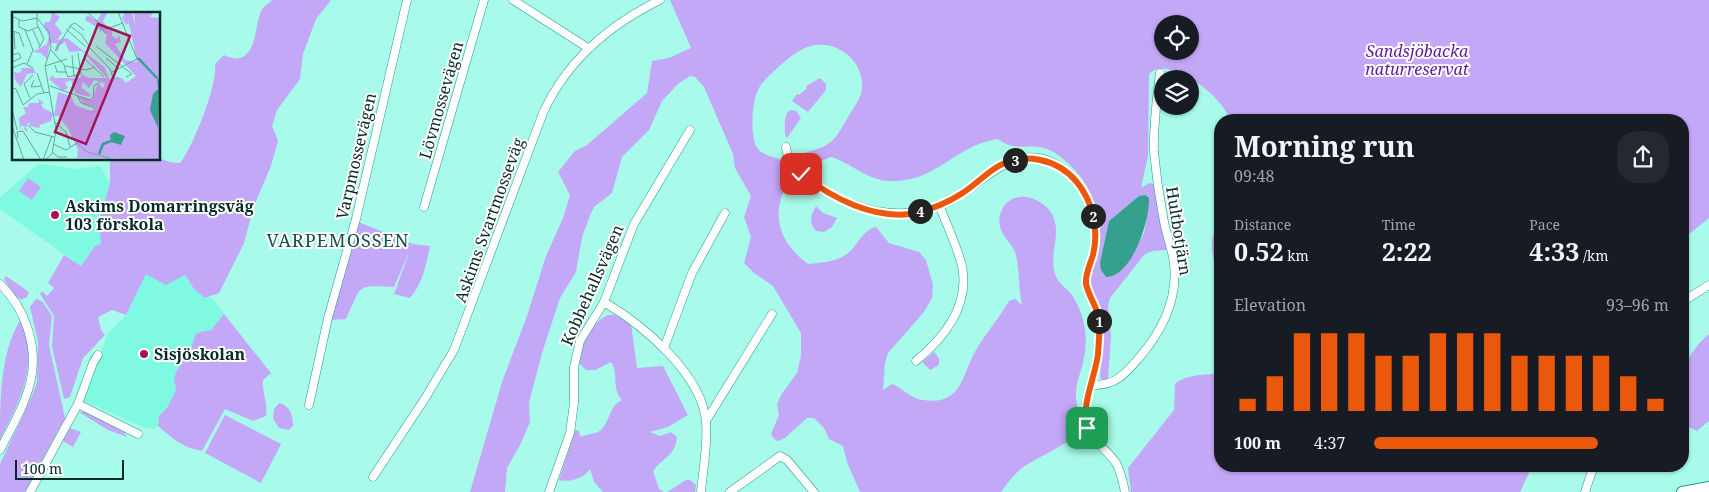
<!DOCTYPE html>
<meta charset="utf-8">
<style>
:root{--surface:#171b24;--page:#242831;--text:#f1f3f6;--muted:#9ea1a6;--accent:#ea580c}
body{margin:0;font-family:"Noto Serif",serif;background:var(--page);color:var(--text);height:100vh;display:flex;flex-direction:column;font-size:19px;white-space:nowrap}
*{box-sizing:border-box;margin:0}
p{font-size:16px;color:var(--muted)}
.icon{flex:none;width:28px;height:28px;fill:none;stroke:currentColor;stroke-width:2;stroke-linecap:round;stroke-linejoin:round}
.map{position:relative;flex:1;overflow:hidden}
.panel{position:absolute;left:1214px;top:114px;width:475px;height:358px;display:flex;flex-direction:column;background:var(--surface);border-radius:20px;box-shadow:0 1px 4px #0004}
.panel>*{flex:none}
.controls{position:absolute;left:1154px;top:15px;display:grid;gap:10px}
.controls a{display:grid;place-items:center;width:45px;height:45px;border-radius:50%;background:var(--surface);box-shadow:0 1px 4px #0004;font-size:25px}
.scale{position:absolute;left:15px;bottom:12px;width:109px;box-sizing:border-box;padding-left:5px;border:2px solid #062a25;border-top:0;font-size:14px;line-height:18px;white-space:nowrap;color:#062a25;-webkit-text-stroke:4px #fff;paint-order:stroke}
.pin{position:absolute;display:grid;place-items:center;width:42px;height:42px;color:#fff;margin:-21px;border-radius:10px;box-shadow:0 2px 8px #0006}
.km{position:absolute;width:25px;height:25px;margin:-12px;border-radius:50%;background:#222;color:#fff;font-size:14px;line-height:25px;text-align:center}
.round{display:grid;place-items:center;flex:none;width:52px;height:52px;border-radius:20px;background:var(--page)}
.head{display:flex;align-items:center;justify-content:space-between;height:85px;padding:0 20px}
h1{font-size:28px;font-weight:700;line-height:38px}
.metrics{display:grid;grid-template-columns:repeat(3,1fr);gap:8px;height:85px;padding:5px 20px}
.metrics div{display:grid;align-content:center}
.metrics b{font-size:25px;font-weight:700}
.metrics small{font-size:14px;font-weight:400}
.metrics p{font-size:14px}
.chart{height:140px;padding:10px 20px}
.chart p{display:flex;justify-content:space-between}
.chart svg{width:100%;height:90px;margin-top:5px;stroke:var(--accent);stroke-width:6}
ul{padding:0 20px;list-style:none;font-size:16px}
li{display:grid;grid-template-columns:80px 60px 1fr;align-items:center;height:38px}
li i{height:12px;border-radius:6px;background:var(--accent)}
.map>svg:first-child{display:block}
</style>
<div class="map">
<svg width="1709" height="492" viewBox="0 0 1709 492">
<rect width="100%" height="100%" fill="#a8fbea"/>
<!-- built -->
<g fill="#7ff9e2">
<polygon points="39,164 79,169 100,166 110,183 99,221 101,245 95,246 81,266 0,209 0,197"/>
<polygon points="146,274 185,274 194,289 205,298 212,298 224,314 211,330 196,333 191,348 176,372 174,379 176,390 167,408 159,416 158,426 154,429 145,428 84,401 107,335 126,315"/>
</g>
<!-- green -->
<g fill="#c4a8f8" fill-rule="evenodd">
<path d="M272,0H331L316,19L303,54L300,79L277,110L272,126L278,141L271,166L254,206L244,243L219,293L205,298L194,289L185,275L166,285L146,274L126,315L112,310L98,317L101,330L105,335L83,358L70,397L64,399L52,347L54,316L40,294L42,291L47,296L54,288L48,283L64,255L81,266L95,246L101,244L99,221L110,183V162L116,159L159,158L169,162L180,163C193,147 218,84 215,64L224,55C257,71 254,27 261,11C263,7 269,3 272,0Z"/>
<path d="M670,0H1709V218L1683,239L1682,120H1230C1224,98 1169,53 1149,74L1148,156L1141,188L1149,183L1153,184L1167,250L1153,251L1145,254L1110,298L1108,305L1111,337L1108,379L1102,380L1100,377C1101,359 1106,337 1103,320C1100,306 1091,294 1091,280C1090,271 1096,260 1098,251C1105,213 1089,177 1058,155C1034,138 1018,155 998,139C954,145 936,184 888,181C865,179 851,163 831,157L803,168L798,161L799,155C808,151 819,150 828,144C837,138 842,127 848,117C852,110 858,102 861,94C868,65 840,39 811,46C798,49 784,62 774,71C769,76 762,82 759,88C752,101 751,125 754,140C758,162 785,152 791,171C793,179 785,188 782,195C772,224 785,247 808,264C820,263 833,262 844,256C857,249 861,230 876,227L889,243L919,252L926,260L933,285L932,298L924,312L888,353L885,363L883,390L892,384C903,388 911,399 923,400C963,406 961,375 976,350C986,333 999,318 1009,301L1015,299L1022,305C1018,288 1020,268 1015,252C1009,239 996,232 1000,215C1007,188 1040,194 1052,214C1062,232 1050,251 1054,270C1056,284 1069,288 1075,300C1085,317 1088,339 1084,358C1082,369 1077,380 1076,391C1075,400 1081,424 1079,429C1072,445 1035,457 1021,469C1013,475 1007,484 1001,492H860L847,462L843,446L829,439L824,428L814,418H807L785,438L778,441L774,439L771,434L779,415L777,404L781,395L797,373L801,356V333L773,286L754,273L744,263L751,237L744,217L751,196L735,168L733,154L704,87L695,77L690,76L678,84L662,101L649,130L622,157L612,193L594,207L591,213L582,237L576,272L560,298L543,350L529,402L530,422L520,445L507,468L505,492H470L503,379L527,316L546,256L563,218L570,195L558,172L575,151L587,145L647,93L652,61L669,58L691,48ZM1162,24H1190V51H1162ZM1139,196L1149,204L1144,233L1127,264L1101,270L1109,221Z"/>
<polygon points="820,78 826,84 826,90 808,112 792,101 797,94 799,95 807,88 806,86"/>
<path d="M790,110L796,111L801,118L787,138L785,135C785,127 783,115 790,110Z"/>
<polygon points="28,178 41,187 32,200 19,191"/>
<path d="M816,206L823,213L837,218L832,227L824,232L816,231C808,222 811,215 816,206Z"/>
<path d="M356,221L413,244L430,246C426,265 423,283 410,298L394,294L410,250L394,287C355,285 362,285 346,319L329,320Z"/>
<path d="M1220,222V280C1213,261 1206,240 1220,222Z"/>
<polygon points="6,276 29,292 27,297 21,300 14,295 4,279"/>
<polygon points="36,299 42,301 52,316 49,345 65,418 25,492 0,492 0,464 31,398 37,382 38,342 30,307"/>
<path d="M224,314L271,373L263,380C262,393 268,403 266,416L253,421L225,409L202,451C183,448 172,438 158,426L159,416L167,408L176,390L174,379L176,372L191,348L196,333L211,330Z"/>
<path d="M608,315H615L631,324L637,368L663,366L688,415L668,427L650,432L660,436L671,432L677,437C675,457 663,457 653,471L659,489L664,492H603L594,482L590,469C585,478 568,483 559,480L575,430H578L581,437C588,433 595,435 601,430C610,421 610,405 622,400C611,388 619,374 611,362L595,370H586L579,363C582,343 588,325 608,315Z"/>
<path d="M21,319C39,367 21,397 0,440C0,399 0,352 21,319Z"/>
<path d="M1709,334V421L1697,431L1687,426L1683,427C1682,388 1676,362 1709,334Z"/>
<polygon points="934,352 939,358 939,365 930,370 922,362"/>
<path d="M1220,373V465H1530L1529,473L1520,492H1131L1128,468L1174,410L1175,384C1186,374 1206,375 1220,373Z"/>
<path d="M279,403C290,405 293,417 293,426L289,430L279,428L273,419L274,409Z"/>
<polygon points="79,412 85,412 124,432 127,437 108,430"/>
<polygon points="225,415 281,444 261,483 205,453"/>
<polygon points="69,428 81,432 73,447 64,442 62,438"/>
<polygon points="686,480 690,480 696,485 695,492 667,492"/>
</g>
<!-- water -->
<path fill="#36a08f" d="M1145,195L1149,198C1150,220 1132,277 1106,277L1101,270L1100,263L1109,221L1139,196Z"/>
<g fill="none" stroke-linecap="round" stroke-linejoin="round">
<!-- street casing -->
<g stroke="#219b89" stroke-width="9">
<g id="street">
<polyline points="513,0 588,48"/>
<path d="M786,147C788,166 805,177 819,187C855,211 900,222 941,205C986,186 1021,126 1073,178C1093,198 1099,229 1093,255C1090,265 1085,274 1086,285C1088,294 1093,301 1096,309C1101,324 1099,342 1097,358C1094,378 1083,401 1085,421C1088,439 1107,449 1116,463C1121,472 1123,482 1125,492"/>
<polyline points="424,207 484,0"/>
<path d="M0,284C25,308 38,346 31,379C26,404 11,428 0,450"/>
<path d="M604,302C643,325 702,374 706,422C708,445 703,469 701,492"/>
<polyline points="1682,302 1709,285"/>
<polyline points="664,348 692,273 725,213"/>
<path d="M916,361C944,338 970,306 962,266C957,246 947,225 939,205"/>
<path d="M1092,385C1115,386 1125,374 1139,358C1164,329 1180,296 1173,257C1170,243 1165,230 1163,216C1159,195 1156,174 1154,152C1153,126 1157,99 1160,73"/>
<polyline points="78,404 138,434"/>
<polyline points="309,405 328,318 356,219 407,0"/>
<polyline points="706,421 772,314"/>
<path d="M373,477L424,400L454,350L543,113C567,60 609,25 660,0"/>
<polyline points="30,492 78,404 93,363 98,355"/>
<polyline points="549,492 570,433 574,403 574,367 580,341 604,302 634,224 690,130"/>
<polyline points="730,492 780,456 787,460 814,492"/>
<polyline points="1585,492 1594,465"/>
</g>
</g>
<!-- secondary casing -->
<g stroke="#219b89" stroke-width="12">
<polyline id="secondary" points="1682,492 1709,487"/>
</g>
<!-- street -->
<use href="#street" stroke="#fff" stroke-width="8"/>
<!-- secondary -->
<use href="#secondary" stroke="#fff" stroke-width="10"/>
</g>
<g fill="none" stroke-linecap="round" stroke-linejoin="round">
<!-- route casing -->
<g stroke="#fff" stroke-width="10">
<path id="route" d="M801,174C832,198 875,221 916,213C932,209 947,203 961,194C974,186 984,175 997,167C1023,151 1057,159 1076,181C1093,201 1099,230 1093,255C1090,265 1085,274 1086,284C1088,293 1093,301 1096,309C1101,323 1099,339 1098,354C1095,378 1081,404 1087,428"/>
</g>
<!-- route -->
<use href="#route" stroke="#ea580c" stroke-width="6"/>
</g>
<!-- markers -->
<g fill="#a31458" stroke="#fff" stroke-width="2">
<circle cx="55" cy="215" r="5"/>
<circle cx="144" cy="354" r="5"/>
</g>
<g text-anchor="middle" stroke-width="4" stroke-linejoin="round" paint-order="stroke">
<!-- park labels -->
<g font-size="16" font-style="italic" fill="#5e1ba2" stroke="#fff">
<text x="1417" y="57">Sandsjöbacka<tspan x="1417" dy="18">naturreservat</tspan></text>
</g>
<!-- street labels -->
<g font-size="16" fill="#062a25" stroke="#fff">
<text transform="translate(441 100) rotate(-74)" y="6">Lövmossevägen</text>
<text transform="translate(356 156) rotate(-77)" y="6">Varpmossevägen</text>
<text transform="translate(489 220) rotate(-70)" y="6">Askims Svartmosseväg</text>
<text transform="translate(1179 231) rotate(81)" y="6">Hultbotjärn</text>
<text transform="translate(592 285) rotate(-66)" y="6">Kobbehallsvägen</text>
</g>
<!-- poi labels -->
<g font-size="16" font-weight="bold" fill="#062a25" stroke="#fff" text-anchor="start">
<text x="65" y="212">Askims Domarringsväg<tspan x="65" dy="18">103 förskola</tspan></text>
<text x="154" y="360">Sisjöskolan</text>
</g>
<!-- neighbourhood labels -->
<g font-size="18" letter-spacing="1" fill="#135147" stroke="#fff">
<text x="338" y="247">VARPEMOSSEN</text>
</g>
</g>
<!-- overview -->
<g transform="translate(12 12)">
<rect width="148" height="148" fill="#a8fbea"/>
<path d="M40,0L48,5L43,12L50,21L45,28L55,26L92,55L97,67L110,66L114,71L124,64L93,31L95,23L90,18L87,21L88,17L73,8L75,3L70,0L85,9L90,0H96L91,9L97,18L100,17V24L105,27L107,23L109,30L103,32L113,48L125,50L118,16L114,14L117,15V11L114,13L110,6L113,0H120L123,14L122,0H147L141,1L138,5L147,6V147L65,146L66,138L56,116L46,104H42L46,80L59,84L63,93L79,99L84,95L72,92L65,84L80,88L86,71L91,77L93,71L82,68L77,76L71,70L69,75L79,83L77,85L63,81L59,68L53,71L56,76L51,79L37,67L41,63L42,66H68L70,62L76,66H95L70,39L57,40L53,30L47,34L46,40L43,38L45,31H38L35,47L29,41L21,40L35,32L37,24L32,15L33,10H38ZM10,56H21L24,61L15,62L9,75L3,68L2,60L8,61ZM27,87L32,91L29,92L31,96L41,101L39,109L28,113L27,116L18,114L17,110L14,115L16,120L12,117L13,114H9L8,117L7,106L14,101L11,95H16L17,91H27Z" fill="#c4a8f8"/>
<path d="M145,66L148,67L146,116L138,98L141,82L146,77ZM102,120L113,124L109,133L99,130L98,123Z" fill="#36a08f"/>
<path fill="none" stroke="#36a08f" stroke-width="2.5" d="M126,46L145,66M87,142L91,132L99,129"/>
<path fill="none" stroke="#67a79b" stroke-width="1" d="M25,0V12L32,27L27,36M75,0L94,17L111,11M0,4L10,9L25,6M25,6L37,20L39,36L33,54L44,118L40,142L33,148M7,8V15L16,19L26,15M84,8L93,21M58,14L70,23L77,34M54,17L74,35M13,18L21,38L15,52M21,18L28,34M0,19L7,21L12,35M2,19L3,37M84,34L120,62L114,65M78,36L98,57L101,66H107M39,38L53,54L74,58L83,55M43,39L59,13L63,11L72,18M0,43L7,41L9,46L0,50M60,43L62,65M72,46L92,65M94,46L106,56M43,53L45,60H54M33,54L55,47M52,54L56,65L69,62L66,41M0,56L12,51L21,56M100,60L125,47L106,0M25,61L32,81M22,68L19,75L29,74M38,74L78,88L81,85L82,74L88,70M0,76L4,77L11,93L25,82L38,80M65,84L69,91L83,96M18,86L12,72L21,63M0,97L5,118M43,110L54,120L58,135M16,113L23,120L42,125M0,114L12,148M6,126L5,120L11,119L29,148M41,132L54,138L65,131L75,140L97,146M40,140L46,145H55M31,148L40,124"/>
<path fill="#a31458" fill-opacity="0.15" stroke="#a31458" stroke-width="2.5" d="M86,12L118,24L74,132L43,120Z"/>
<rect width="148" height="148" fill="none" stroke="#062a25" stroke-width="2.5"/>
</g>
</svg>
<div class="controls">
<a><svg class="icon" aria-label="locate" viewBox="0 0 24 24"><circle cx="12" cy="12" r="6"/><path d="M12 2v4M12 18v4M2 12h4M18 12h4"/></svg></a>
<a><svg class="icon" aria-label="layers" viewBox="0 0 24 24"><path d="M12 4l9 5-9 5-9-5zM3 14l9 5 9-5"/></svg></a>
</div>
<div class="scale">100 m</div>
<div class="pin" style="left:1087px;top:428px;background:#1e9e55"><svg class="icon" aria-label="arrive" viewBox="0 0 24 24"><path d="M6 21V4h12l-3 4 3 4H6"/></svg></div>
<div class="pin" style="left:801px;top:174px;background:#d93025"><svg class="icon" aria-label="check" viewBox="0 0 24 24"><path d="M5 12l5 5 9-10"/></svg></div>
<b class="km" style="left:1099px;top:321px">1</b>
<b class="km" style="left:1093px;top:216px">2</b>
<b class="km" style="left:1015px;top:160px">3</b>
<b class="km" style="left:920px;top:211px">4</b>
<section class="panel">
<div class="head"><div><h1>Morning run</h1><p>09:48</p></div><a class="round"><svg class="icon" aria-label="share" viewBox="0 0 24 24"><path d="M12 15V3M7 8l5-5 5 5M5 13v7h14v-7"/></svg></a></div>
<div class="metrics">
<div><p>Distance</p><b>0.52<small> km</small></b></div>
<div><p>Time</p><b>2:22</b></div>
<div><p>Pace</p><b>4:33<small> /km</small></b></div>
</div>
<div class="chart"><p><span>Elevation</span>93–96 m</p>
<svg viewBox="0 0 160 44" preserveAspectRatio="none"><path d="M5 44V38M15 44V27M25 44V6M35 44V6M45 44V6M55 44V17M65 44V17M75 44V6M85 44V6M95 44V6M105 44V17M115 44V17M125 44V17M135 44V17M145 44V27M155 44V38"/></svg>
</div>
<ul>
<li><b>100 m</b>4:37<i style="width:76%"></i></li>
</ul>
</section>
</div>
